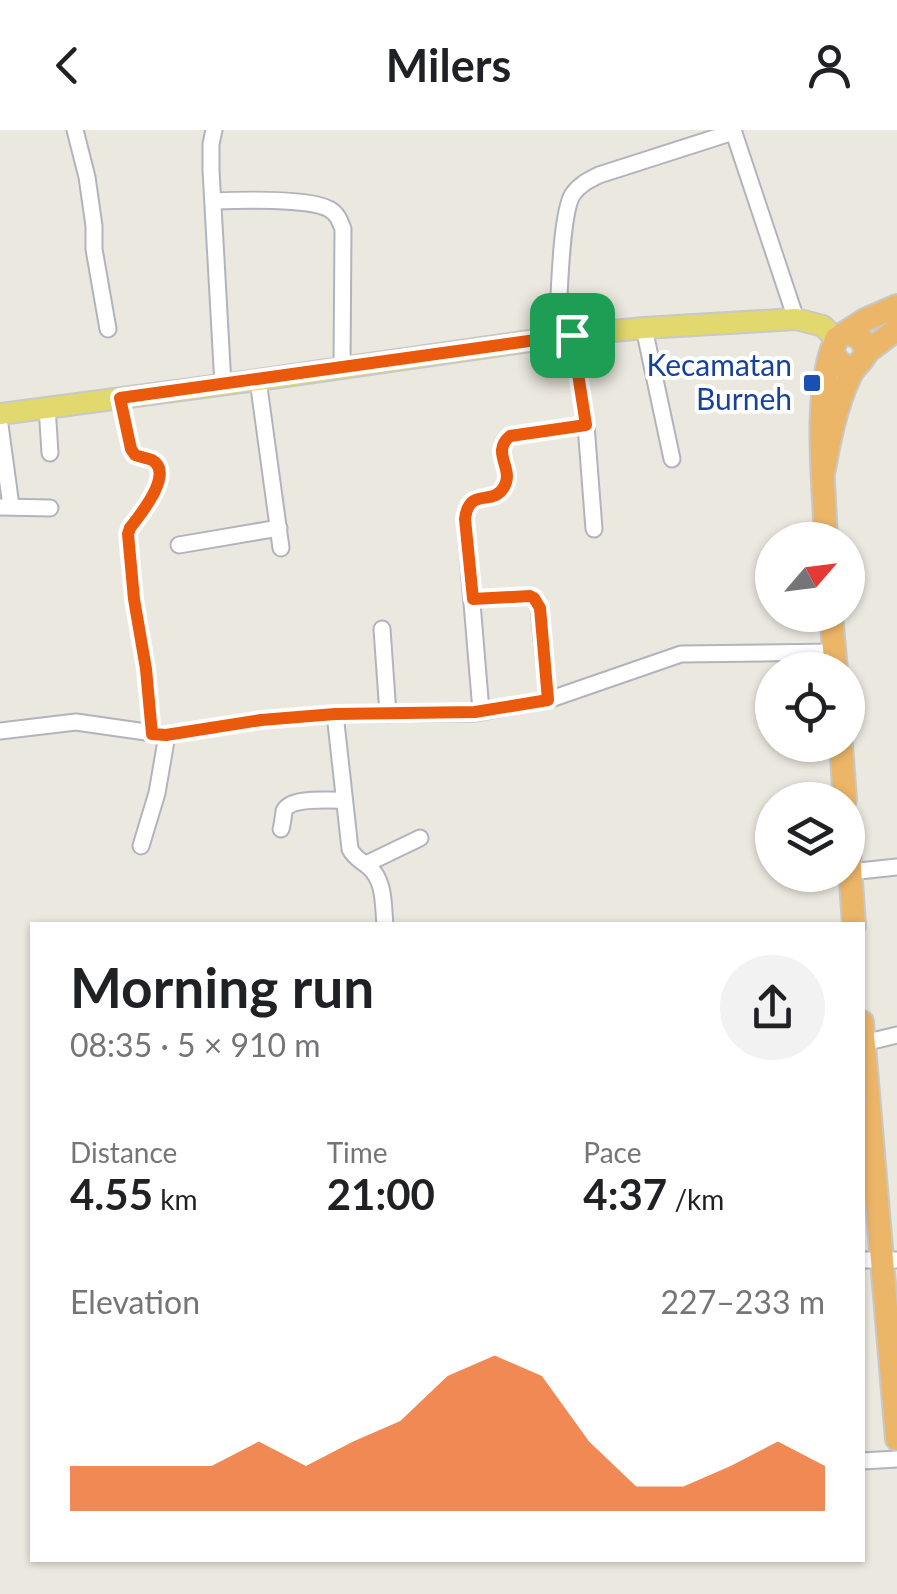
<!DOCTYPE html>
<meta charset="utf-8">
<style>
:root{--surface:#fff;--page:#f2f2f2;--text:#202124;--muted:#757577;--accent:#ea580c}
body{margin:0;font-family:Lato,sans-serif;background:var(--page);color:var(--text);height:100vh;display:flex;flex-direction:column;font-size:38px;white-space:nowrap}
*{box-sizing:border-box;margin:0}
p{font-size:32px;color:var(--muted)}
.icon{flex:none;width:55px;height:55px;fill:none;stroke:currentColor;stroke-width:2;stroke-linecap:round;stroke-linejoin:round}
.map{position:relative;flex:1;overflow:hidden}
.sheet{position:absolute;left:30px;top:792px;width:835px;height:640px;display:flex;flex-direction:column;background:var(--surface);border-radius:0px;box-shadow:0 2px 8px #0004}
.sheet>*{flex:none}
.needle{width:65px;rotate:62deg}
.controls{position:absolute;left:755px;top:392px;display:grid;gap:20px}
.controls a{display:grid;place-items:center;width:110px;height:110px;border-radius:50%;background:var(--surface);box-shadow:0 2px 8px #0004;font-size:50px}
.pin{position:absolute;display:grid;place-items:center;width:85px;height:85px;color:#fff;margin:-42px;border-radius:20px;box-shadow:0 5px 15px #0006}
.round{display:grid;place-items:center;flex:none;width:105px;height:105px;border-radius:52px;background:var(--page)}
.overview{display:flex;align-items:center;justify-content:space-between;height:170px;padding:0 40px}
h1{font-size:55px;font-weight:700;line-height:75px}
.metrics{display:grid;grid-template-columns:repeat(3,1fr);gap:15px;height:170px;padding:10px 40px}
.metrics div{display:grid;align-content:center}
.metrics b{font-size:42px;font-weight:700}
.metrics small{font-size:28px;font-weight:400}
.metrics p{font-size:28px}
.chart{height:280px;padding:20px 40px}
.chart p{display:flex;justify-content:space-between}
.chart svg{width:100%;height:180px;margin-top:10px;fill:var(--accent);opacity:.7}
header{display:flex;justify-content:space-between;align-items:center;height:130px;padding:0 40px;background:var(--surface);font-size:45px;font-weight:700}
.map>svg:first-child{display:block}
</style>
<header><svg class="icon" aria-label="back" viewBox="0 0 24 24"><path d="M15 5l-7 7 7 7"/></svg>Milers<svg class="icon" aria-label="person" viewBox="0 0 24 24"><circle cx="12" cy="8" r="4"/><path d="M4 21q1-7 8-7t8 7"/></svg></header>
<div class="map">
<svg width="897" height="1464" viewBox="0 0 897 1464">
<rect width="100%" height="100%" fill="#ebe8df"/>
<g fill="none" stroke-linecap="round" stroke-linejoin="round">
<!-- minor casing -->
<g stroke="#b2b3bd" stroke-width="19">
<g id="minor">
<polyline points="75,0 87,47 94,96 94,119 108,199"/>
<polyline points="214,0 211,14 211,40 223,255"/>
<polyline points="733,0 796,189"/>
<path d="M214,71C239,70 309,68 329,79C337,83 340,91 343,99L342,237"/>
<polyline points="644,198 672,329"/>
<polyline points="572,205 586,295 594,399"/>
<path d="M557,207C559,180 560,82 573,64C580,54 589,50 599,45L733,2"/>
<polyline points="258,250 281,418"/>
<path d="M120,268L131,319L135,325C140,327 147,327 152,330C175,343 140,385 130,398L128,404L134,469L146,539L152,604"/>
<polyline points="47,277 50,323"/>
<polyline points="0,295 11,376"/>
<polyline points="0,377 50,378"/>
<polyline points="179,415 279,398"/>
<polyline points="473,469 530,466 534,468 539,478 548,570"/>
<polyline points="382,499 388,584"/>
<path d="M481,581L465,389C468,356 493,377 504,357C515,338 490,322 510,306L586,295"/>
<path d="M335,584L350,719C355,729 361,730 369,737C385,751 383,775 385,795"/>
<polyline points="0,601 76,592 167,605 261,590 335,584 475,583 548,570 681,524 835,522"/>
<path d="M281,699C282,697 284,682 284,681C291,666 329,671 344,670"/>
<polyline points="141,716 157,663 167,605"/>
<polyline points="366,734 420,708"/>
<polyline points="850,742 897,737"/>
<polyline points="864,913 897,905"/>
<polyline points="862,1130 897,1130"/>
<polyline points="862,1331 897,1329"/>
</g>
</g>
<!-- major casing -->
<g stroke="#c8c8c8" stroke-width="24">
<polyline id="major" points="0,284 258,250 572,205 644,198 796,189 823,196 836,209"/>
</g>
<!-- highway casing -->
<g stroke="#c8c8c8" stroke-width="26">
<g id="highway">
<polyline points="845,203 865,190 897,176"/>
<polyline points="867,222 897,199"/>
<path d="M823,344C829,311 835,279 849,248C853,237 862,233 867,222L860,207L845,203L836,209L832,224L843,236L853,237"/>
<path d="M826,410C824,352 814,274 832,219"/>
<polyline points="831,485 836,540"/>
<polyline points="841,615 845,670"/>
<polyline points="848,708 854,795"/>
<polyline points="862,892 897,1309"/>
</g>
</g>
<!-- minor -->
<use href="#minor" stroke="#fff" stroke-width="15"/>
<!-- major -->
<use href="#major" stroke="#e1d86e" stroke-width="20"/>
<!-- highway -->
<use href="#highway" stroke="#ecb669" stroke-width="22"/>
</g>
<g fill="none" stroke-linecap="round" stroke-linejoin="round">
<!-- route casing -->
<g stroke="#fff" stroke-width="20">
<path id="route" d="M572,205L586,295L510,306C490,323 515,338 504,357C493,377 469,356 465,389L473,469L530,466L534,468L540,478L548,570L475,582L335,584L261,590L166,605L152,604L146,539L134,469L128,404L130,398C140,385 175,343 152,330C147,328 140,327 135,325L131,319L120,268Z"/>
</g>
<!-- route -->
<use href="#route" stroke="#ea580c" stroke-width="12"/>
</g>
<!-- markers -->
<rect fill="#1a4fb4" stroke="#fff" stroke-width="4" x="802" y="243" width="20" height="20" rx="5"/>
<g text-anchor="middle" stroke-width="8" stroke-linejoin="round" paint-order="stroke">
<!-- transit labels -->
<g font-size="30" fill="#164399" stroke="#fff" text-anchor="end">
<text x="792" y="246">Kecamatan<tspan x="792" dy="34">Burneh</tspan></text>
</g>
</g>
</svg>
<div class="controls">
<a><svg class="needle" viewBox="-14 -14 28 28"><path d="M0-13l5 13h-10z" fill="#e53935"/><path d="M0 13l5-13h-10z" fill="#757577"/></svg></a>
<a><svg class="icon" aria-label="locate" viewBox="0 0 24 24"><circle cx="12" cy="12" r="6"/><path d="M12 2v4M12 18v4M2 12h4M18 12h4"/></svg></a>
<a><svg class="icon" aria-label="layers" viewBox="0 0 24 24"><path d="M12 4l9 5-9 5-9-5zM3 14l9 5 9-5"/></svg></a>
</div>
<div class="pin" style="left:572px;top:205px;background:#1e9e55"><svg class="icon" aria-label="arrive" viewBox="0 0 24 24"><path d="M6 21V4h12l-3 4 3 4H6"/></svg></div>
<section class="sheet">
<div class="overview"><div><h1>Morning run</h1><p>08:35 · 5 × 910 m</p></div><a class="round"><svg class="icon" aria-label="share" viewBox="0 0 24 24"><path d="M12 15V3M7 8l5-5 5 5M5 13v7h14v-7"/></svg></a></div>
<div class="metrics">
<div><p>Distance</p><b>4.55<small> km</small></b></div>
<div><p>Time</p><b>21:00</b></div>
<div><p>Pace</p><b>4:37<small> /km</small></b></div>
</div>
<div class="chart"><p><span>Elevation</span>227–233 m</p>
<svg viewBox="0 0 160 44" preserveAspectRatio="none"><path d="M0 44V33L10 33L20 33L30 33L40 27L50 33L60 27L70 22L80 11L90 6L100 11L110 27L120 38L130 38L140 33L150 27L160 33V44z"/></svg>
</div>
</section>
</div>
